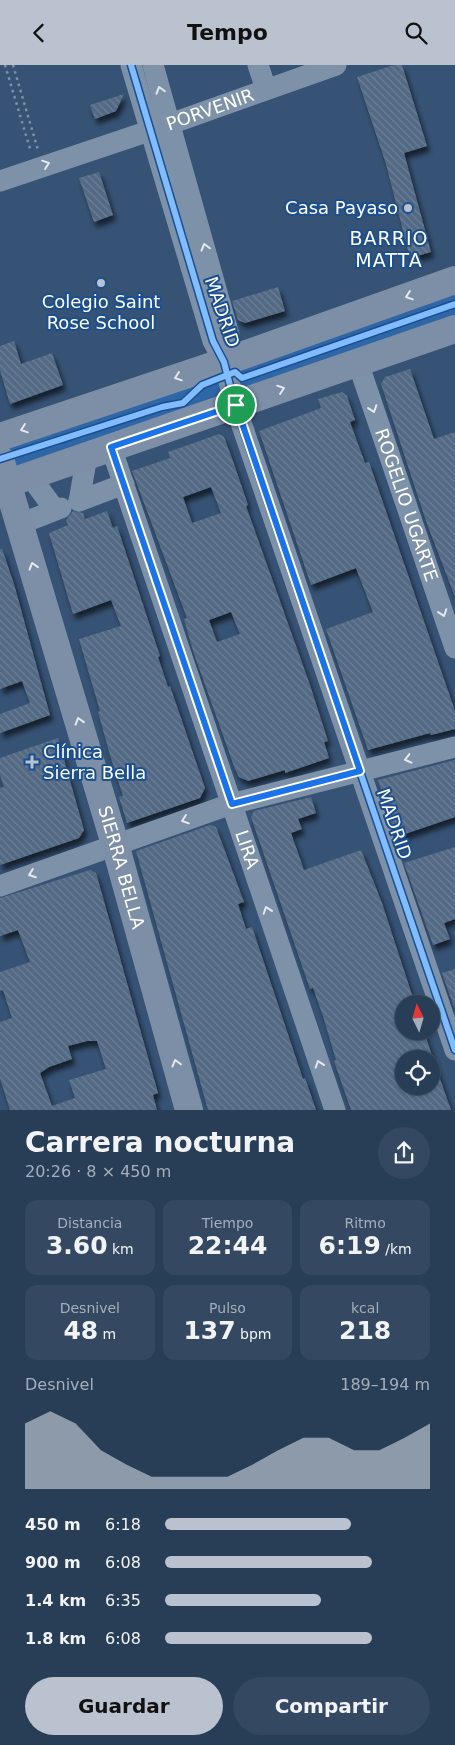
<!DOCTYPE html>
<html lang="es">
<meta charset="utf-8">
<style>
:root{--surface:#283e57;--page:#344961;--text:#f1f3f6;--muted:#a5aeba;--line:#44576d;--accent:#b9c2ce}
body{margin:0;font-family:"DejaVu Sans",sans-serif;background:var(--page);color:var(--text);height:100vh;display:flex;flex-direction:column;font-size:19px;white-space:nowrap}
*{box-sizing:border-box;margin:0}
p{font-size:16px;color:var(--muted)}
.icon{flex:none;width:28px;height:28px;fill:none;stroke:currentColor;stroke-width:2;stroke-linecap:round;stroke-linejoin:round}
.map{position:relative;height:1045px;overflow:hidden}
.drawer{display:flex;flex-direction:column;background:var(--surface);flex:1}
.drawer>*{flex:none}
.needle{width:32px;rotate:355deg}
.fabs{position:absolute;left:395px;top:930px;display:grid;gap:10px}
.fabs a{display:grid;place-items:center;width:45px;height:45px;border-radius:50%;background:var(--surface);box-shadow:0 1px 4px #0004,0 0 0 1px var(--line);font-size:25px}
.pin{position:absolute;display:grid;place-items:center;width:42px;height:42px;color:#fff;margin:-21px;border:2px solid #fff;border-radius:50%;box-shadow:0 1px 5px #0007}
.round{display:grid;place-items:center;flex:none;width:52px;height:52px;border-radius:26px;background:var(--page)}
.head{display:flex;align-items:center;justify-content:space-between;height:85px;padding:0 25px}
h1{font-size:28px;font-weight:600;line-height:38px}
.metrics{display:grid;grid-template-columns:repeat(3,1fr);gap:8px;height:85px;padding:5px 25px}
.metrics div{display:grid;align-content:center;border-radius:12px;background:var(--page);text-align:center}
.metrics b{font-size:25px;font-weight:600}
.metrics small{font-size:14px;font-weight:400}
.metrics p{font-size:14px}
.chart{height:140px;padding:10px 25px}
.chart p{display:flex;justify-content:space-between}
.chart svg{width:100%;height:90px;margin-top:5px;fill:var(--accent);opacity:.7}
.button{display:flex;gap:10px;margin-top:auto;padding:10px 25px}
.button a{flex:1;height:58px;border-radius:30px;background:var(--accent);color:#111;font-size:20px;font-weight:600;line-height:58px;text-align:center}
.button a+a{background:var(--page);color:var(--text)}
ul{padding:0 25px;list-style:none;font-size:16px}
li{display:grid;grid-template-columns:80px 60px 1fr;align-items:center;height:38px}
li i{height:12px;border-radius:6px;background:var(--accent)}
header{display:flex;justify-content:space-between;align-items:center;height:65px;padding:0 25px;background:var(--accent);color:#111;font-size:22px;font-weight:600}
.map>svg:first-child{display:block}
</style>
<header><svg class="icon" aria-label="back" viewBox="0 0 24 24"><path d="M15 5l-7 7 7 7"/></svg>Tempo<svg class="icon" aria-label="search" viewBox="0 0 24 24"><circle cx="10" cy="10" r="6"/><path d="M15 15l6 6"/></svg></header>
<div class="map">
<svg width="455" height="1045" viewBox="0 0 455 1045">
<defs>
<pattern id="building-back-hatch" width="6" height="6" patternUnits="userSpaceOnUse" patternTransform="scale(1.25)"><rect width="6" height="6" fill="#526984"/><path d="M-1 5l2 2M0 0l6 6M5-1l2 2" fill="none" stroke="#6c8096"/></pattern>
<filter id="shadow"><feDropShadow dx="3" dy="5.5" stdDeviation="2.5" flood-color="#0009"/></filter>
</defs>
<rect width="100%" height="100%" fill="#365274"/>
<!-- green -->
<polygon fill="#2f66a5" points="455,227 455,250 0,409 0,385"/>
<!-- building -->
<g fill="url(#building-back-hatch)" fill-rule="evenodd" filter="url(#shadow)">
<polygon points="394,0 402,0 427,81 404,88 431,187 410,193 386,99 357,12"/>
<polygon points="124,29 116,46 95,54 90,40"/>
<polygon points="99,107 113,150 94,157 79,113"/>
<polygon points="278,222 285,246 245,258 238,255 232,236"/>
<polygon points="14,276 21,299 52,288 63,320 10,339 0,305 0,281"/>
<polygon points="410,304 434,374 455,367 455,532 427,459 381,319 385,312"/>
<polygon points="342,327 347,331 355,355 350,357 365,398 369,397 455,646 455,664 431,670 430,668 368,685 326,564 373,547 356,503 311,520 259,366 321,343 318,334"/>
<path d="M219,369L224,372L233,396L248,440L246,441L310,620L328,676L324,677L329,693L285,708V705L248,716L239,712L235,704L193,586L184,554L187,553L132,406L170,393L168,387ZM211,422L221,448L192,458L183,432ZM231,547L240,569L217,577L209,555Z"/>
<polygon points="73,446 83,448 85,454 107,446 113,463 117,461 160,591 158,592 168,622 170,621 205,723 200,733 127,758 119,732 123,731 110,690 98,647 100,646 79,574 121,561 111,535 73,549 49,468 68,460 66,455"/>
<polygon points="0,484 2,484 14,519 50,650 0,668 0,649 30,638 22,616 0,624"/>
<polygon points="58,673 84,765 79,773 0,800 0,723 4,722 0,710 0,693"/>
<polygon points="455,695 455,752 396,772 378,715"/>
<polygon points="311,732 316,748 298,754 302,764 291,768 304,805 361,785 382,838 415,939 404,939 404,966 424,966 433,994 404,994 404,1021 431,1021 431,994 433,994 451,1045 351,1045 334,996 336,995 323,951 313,923 310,924 251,752 254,746"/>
<polygon points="210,760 216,762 228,794 244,837 238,839 246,864 252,862 303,1014 305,1013 316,1045 208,1045 136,786"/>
<polygon points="455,782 455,854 444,858 450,874 433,880 404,798"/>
<path d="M90,805L96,808L102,829L158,1028L153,1030L157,1045H10L0,1013V957L12,953L3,925L0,926V907L30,897L18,865L0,871V833ZM87,976H97L106,1004L69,1015L75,1033L52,1041L40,1008L49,1002L72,994L68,981Z"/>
<polygon points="455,904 455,942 454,942 442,908"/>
</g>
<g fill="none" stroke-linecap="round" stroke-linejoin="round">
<!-- path -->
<g stroke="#7d92a8" stroke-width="2.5" stroke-dasharray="2.5 4" stroke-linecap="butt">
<polyline points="5,0 31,87"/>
<polyline points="13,0 38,85"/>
</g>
<!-- minor -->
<g stroke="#7d92a8" stroke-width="21">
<polyline points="131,0 213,276 224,297 235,340 455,985"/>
<polyline points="153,0 229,270 224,297"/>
<polyline points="258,0 266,24"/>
<path id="s1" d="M0,116L170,59L336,0"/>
<path id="s2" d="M358,298L455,583"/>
<path id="s3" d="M111,382L335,1045"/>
<polyline points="30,411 55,445"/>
<polyline points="79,436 124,419"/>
<polyline points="79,436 87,391"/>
<polyline points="20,459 61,443"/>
<polyline points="0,821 231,739 455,682"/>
</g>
<!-- major -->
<g stroke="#7d8ea7" stroke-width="28">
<polyline points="0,372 224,297 455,215"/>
<path id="s4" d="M0,394L115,779L189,1045"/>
<polyline points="0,421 455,264"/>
</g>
<!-- cycleway casing -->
<g stroke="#1b4f8f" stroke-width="9">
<g id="cycleway">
<polyline points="131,0 213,276 224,297 235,340 455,985"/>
<polyline points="0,394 162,342 183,338 202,320 235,307 242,313 455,239"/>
</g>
</g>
<!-- cycleway -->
<use href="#cycleway" stroke="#80bcff" stroke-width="6"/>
</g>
<!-- one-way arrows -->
<defs><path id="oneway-chevron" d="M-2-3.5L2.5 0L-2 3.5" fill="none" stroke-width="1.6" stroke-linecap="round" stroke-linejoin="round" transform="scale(1.25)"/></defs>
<g stroke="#e5e9ee">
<use href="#oneway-chevron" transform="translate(160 25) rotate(-106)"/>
<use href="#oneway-chevron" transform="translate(46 99) rotate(-19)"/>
<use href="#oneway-chevron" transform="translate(205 182) rotate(-106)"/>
<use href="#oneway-chevron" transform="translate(373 344) rotate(71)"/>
<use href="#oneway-chevron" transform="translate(443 548) rotate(71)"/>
<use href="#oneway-chevron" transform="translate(408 694) rotate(166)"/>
<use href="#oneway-chevron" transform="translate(185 755) rotate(161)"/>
<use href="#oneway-chevron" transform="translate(32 809) rotate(160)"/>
<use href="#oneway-chevron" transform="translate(267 845) rotate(-109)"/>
<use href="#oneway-chevron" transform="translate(319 999) rotate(-109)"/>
</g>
<g stroke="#e5e8ed">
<use href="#oneway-chevron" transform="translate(409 231) rotate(161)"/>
<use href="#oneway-chevron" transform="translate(178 312) rotate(161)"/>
<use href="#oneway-chevron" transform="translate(281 324) rotate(-19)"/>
<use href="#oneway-chevron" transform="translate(24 364) rotate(161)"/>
<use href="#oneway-chevron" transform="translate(33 501) rotate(-107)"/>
<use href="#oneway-chevron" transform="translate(79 656) rotate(-107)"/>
<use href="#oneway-chevron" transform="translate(176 998) rotate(-105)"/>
</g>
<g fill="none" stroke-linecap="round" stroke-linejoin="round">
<!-- route casing -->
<g stroke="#fff" stroke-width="10">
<polygon id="route" points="236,340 360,706 232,739 111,382"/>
</g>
<!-- route -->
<use href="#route" stroke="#1a73e8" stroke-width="6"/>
</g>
<!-- markers -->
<g fill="#b9c2ce" stroke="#1b4f8f" stroke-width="2">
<circle cx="408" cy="143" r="5"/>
<circle cx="101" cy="218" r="5"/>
<path d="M29.5 689.5h5v5h5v5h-5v5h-5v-5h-5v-5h5z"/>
</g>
<g text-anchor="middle" stroke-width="4" stroke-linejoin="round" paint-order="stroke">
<!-- street labels -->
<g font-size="18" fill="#fff" stroke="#1b4f8f">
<text dy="6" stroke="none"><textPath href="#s1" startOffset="222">PORVENIR</textPath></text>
<text transform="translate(222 247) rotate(71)" y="6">MADRID</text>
<text dy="6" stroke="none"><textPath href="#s2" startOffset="150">ROGELIO UGARTE</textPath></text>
<text transform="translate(394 759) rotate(71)" y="6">MADRID</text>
<text dy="6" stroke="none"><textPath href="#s3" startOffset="425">LIRA</textPath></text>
<text dy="6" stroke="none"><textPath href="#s4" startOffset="426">SIERRA BELLA</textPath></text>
</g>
<!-- poi labels -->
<g font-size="18" fill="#fff" stroke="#1b4f8f" text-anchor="end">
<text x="398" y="149">Casa Payaso</text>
<text x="101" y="243" text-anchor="middle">Colegio Saint<tspan x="101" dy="21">Rose School</tspan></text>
<text x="43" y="693" text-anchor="start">Clínica<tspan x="43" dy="21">Sierra Bella</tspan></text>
</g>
<!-- neighbourhood labels -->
<g font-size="19" letter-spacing="1" fill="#fff" stroke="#1b4f8f">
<text x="389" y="180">BARRIO<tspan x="389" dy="22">MATTA</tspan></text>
</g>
</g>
</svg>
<div class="fabs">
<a><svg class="needle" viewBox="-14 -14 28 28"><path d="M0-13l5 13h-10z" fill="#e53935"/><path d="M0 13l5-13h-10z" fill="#a5aeba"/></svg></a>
<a><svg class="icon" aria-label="locate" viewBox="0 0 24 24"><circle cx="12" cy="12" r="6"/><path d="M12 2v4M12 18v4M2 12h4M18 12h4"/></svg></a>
</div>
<div class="pin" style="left:236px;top:340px;background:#1e9e55"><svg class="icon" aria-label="arrive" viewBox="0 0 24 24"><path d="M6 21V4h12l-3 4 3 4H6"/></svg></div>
</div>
<section class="drawer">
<div class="head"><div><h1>Carrera nocturna</h1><p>20:26 · 8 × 450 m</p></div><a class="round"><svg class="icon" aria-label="share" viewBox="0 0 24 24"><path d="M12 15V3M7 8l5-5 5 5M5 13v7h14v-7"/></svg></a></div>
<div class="metrics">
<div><p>Distancia</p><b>3.60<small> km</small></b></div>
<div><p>Tiempo</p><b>22:44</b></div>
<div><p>Ritmo</p><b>6:19<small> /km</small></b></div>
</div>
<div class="metrics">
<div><p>Desnivel</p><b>48<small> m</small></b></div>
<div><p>Pulso</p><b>137<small> bpm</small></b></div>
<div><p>kcal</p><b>218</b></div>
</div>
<div class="chart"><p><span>Desnivel</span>189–194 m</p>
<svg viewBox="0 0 160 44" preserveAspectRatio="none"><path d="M0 44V12L10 6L20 12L30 25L40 32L50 38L60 38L70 38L80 38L90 32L100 25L110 19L120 19L130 25L140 25L150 19L160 12V44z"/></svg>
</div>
<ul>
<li><b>450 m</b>6:18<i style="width:70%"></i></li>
<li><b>900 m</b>6:08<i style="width:78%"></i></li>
<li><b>1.4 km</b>6:35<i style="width:59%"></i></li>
<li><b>1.8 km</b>6:08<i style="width:78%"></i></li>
</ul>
<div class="button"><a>Guardar</a><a>Compartir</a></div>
</section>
